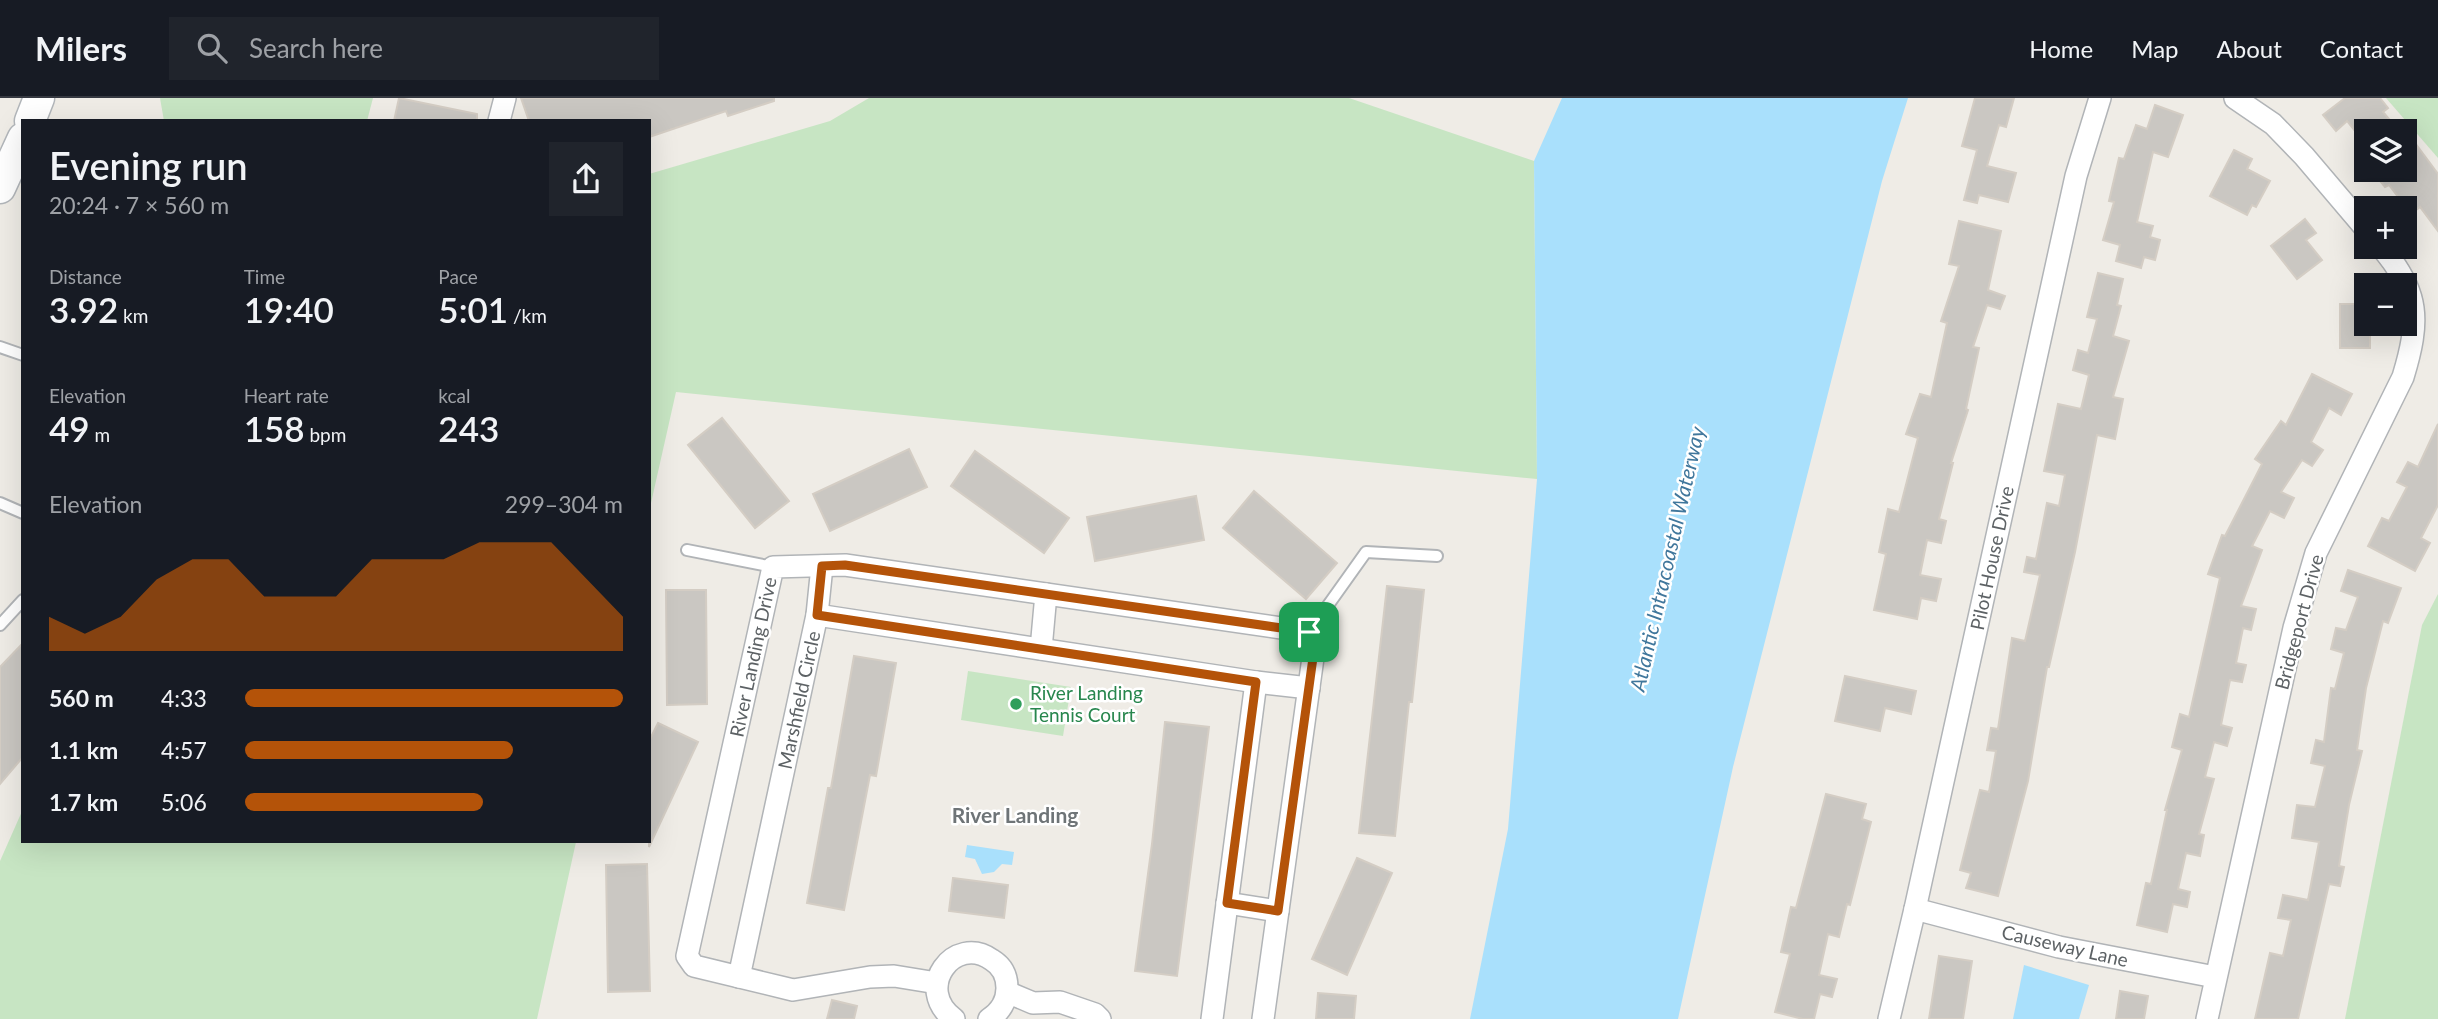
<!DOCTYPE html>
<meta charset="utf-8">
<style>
:root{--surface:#171b24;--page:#20242c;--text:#f1f3f6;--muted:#9ea1a6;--line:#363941;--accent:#b45309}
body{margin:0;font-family:Lato,sans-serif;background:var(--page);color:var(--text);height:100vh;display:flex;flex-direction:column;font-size:26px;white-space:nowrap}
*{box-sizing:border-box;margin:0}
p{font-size:23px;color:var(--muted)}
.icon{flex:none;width:38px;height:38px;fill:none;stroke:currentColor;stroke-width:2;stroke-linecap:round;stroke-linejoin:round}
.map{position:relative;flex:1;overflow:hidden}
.side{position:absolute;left:21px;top:21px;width:630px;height:724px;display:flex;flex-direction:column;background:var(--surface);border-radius:0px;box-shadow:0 7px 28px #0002}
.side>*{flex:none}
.fabs{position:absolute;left:2354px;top:21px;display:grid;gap:14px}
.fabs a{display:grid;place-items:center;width:63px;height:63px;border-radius:0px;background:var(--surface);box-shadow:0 7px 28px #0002;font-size:35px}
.pin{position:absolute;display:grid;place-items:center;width:60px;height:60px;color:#fff;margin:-30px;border-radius:14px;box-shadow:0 4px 10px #0006}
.round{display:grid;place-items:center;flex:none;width:74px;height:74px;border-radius:0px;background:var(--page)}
.overview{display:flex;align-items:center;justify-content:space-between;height:119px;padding:0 28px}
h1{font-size:38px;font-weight:600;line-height:52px}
.metrics{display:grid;grid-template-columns:repeat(3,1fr);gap:10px;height:119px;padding:7px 28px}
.metrics div{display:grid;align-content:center}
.metrics b{font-size:35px;font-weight:600}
.metrics small{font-size:19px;font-weight:400}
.metrics p{font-size:19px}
.chart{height:196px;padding:14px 28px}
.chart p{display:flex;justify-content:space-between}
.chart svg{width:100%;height:126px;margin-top:7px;fill:var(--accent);opacity:.7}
ul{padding:0 28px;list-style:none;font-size:23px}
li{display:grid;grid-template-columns:112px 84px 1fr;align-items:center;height:52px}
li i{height:18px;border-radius:9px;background:var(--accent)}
header{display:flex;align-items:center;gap:42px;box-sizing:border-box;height:98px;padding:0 35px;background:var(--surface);border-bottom:2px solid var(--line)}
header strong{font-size:33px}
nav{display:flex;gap:38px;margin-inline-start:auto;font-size:24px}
.search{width:490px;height:63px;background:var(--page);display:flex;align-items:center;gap:18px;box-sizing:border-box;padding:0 24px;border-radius:0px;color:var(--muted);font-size:26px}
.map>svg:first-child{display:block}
</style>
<header>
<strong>Milers</strong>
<div class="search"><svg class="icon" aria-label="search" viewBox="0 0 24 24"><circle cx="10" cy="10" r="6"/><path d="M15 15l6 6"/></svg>Search here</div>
<nav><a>Home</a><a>Map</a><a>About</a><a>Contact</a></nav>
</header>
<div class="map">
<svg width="2438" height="921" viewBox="0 0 2438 921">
<rect width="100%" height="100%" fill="#efece6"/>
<!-- green -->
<g fill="#c7e5c3">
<polygon points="160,0 373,0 367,23 164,23"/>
<polygon points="869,0 1349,0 1534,63 1537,381 676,294 649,414 649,76 830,23"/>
<polygon points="2386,0 2438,0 2438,60"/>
<polygon points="2438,496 2438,921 2345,921 2422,527"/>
<polygon points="968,573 1071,589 1063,638 961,622"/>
<polygon points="23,711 23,744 576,744 537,921 0,921 0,763"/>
</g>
<!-- water -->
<g fill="#a9e0fc">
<polygon points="1562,0 1908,0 1882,83 1733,669 1678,921 1470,921 1508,731 1537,381 1534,63"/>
<polygon points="967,747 1014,754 1012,767 1002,766 994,774 982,776 975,761 965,759"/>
<polygon points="2024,867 2089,887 2079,921 2013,921"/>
</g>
<!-- building -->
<g fill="#cac7c2" stroke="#d4cdc4" stroke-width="2">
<polygon points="399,0 477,16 477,23 394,23"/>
<polygon points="521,0 774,0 774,3 728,18 726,13 649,39 649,23 529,23"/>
<polygon points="1975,0 2014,0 2006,29 1999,27 1987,68 2016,75 2008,104 1979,97 1977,105 1964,102 1977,52 1962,48"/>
<polygon points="2345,0 2380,0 2388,10 2383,14 2399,33 2366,33 2366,47 2347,23 2336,33 2323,17"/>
<polygon points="2155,7 2183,17 2168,59 2153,54 2137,124 2153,128 2150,139 2160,142 2155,162 2144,159 2141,170 2116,163 2120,147 2103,142 2114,104 2109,103 2119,60 2124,61 2136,27 2147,31"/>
<polygon points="2404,30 2438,76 2438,133 2420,109 2411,116 2389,87 2385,89 2371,72 2404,72"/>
<polygon points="2234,52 2252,61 2247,71 2270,83 2256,109 2252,107 2247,117 2210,98"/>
<polygon points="2305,121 2316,135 2306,142 2322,162 2297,181 2271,148"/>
<polygon points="1959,123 2001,133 1988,192 2005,198 2000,211 1987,207 1973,249 1979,250 1966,311 1968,312 1951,365 1953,365 1939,421 1946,423 1941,445 1927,442 1920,477 1941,481 1936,503 1921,500 1917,521 1874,512 1886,456 1879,454 1888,411 1899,414 1918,340 1906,336 1920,296 1931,299 1947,225 1941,223 1959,168 1949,166"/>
<polygon points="2098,175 2123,181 2117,207 2121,208 2113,238 2129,243 2113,299 2123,301 2115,341 2097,337 2075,454 2049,569 2047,569 2028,683 1998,798 1966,790 1971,775 1960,772 1980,692 1989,694 1996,653 1987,652 1991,630 1998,631 2012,540 2025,543 2033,508 2040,477 2024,474 2027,459 2036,461 2047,405 2059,408 2065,377 2044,373 2058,306 2081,311 2089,277 2073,272 2078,252 2088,255 2097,221 2087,219"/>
<polygon points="2340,206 2366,206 2366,226 2370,226 2370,250 2340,250"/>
<polygon points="2312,276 2352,296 2341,317 2329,310 2311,344 2323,352 2312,368 2302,362 2281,394 2294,400 2284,420 2270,413 2252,448 2262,452 2241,508 2256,511 2251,532 2243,530 2236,565 2246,567 2242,584 2230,582 2221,627 2232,630 2227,648 2214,644 2205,679 2214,681 2199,736 2204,737 2200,758 2186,755 2178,791 2190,794 2187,809 2173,806 2167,834 2137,827 2146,785 2151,786 2167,712 2165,712 2182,652 2172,649 2180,616 2189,619 2220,480 2208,476 2222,437 2225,438 2262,366 2255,361 2281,323 2286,327"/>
<polygon points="722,320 789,403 755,430 688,347"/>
<polygon points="2438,326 2438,407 2421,440 2430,445 2415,473 2368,448 2382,420 2389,423 2407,389 2397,384 2408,364 2418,369"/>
<polygon points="909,351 927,389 830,433 813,396"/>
<polygon points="975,353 1069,420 1044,455 951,388"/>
<polygon points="1254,393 1337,465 1306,501 1223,430"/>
<polygon points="1196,398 1204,442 1095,463 1087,419"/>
<polygon points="2348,472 2401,490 2388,525 2383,523 2366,590 2357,652 2362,653 2349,707 2339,768 2344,769 2340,788 2329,786 2298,921 2255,921 2270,855 2283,858 2291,822 2278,820 2283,797 2308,802 2319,744 2292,740 2297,707 2315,709 2325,668 2311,665 2316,642 2324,644 2331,590 2335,591 2344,555 2331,551 2336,530 2346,532 2358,499 2341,493"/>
<polygon points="1387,488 1424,492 1412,604 1409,604 1395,738 1359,735"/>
<polygon points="666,492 706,492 707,606 667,607"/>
<polygon points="23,545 23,659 0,686 0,569"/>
<polygon points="854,558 896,565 876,678 870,677 844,812 807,805 828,690 831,690"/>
<polygon points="1845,578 1916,593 1911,616 1885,610 1880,633 1835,623"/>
<polygon points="1165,624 1209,629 1177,878 1135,873 1152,746"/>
<polygon points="658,625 698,644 649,749 649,643"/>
<polygon points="1826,696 1866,706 1862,721 1871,724 1850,807 1847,806 1839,839 1828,836 1819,877 1837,881 1832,899 1820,896 1814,921 1803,921 1775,914 1790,856 1781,854 1791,809 1796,810"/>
<polygon points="1357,760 1392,775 1347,877 1312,861"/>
<polygon points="647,766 650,893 608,894 606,767"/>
<polygon points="953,780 1008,787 1004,820 949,813"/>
<polygon points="1939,858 1972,863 1963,921 1929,921"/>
<polygon points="2120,893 2148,898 2144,921 2116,921"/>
<polygon points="1318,895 1356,898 1354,921 1316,921"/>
<polygon points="832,902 857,908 854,921 827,921"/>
</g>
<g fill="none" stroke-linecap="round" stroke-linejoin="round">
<!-- service casing -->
<g stroke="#b1b4b7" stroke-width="14">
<g id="service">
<polyline points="0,249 23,257"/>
<polyline points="0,405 23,415"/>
<polyline points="687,452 773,469"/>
<polyline points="0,527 23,502"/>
<polyline points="1309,534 1366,454 1437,458"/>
</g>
</g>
<!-- minor casing -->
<g stroke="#b1b4b7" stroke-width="24">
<g id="minor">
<polyline points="2235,0 2273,26 2304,58 2366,131"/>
<polyline points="499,23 505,0"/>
<polyline points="817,517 822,468"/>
<polyline points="1041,551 1046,496"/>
<polyline points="1256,584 1309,590"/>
<polyline points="1227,805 1278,813"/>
<polyline points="1915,811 2059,849 2215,879"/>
<polyline points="739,879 817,517 1256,584 1212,921"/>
<polyline points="937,885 894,878 870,879 793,892 694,868 687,858 773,469 845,467 1309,534 1316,538 1263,921"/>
<polyline points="1007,894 1033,905 1060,904 1095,916 1100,921"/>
<path d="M954,921C913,891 954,835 992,862C1002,868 1007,878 1007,890C1007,903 1000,914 989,921"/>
<polyline points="1889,921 1915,811 2076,78 2100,0"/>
<path d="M2207,921L2294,530L2316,455L2403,279C2420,223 2420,194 2381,149"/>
</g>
</g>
<!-- secondary casing -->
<g stroke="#b2b6ba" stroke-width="33">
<g id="secondary">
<polyline points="30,23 39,0"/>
<polyline points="0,90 23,40"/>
</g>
</g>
<!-- service -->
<use href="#service" stroke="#fff" stroke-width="10"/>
<!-- minor -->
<use href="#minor" stroke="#fff" stroke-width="21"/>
<!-- secondary -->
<use href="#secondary" stroke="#fff" stroke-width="30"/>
</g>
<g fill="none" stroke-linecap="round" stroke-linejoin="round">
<!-- route casing -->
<g stroke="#fff" stroke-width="14">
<polygon id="route" points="845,467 1309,534 1316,538 1278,813 1227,805 1256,584 817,517 822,468"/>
</g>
<!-- route -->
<use href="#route" stroke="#b45309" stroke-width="9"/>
</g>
<!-- markers -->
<circle fill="#2e9e5b" stroke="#fff" stroke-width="2.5" cx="1016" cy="606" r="7"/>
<g text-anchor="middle" stroke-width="5" stroke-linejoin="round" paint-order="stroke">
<!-- street labels -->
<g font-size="19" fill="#5d6265" stroke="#fff">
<text transform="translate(1992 460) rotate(-78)" y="7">Pilot House Drive</text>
<text transform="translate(2299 524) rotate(-75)" y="7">Bridgeport Drive</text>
<text transform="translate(753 559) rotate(-78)" y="7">River Landing Drive</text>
<text transform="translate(799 602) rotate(-78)" y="7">Marshfield Circle</text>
<text transform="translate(2065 848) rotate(13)" y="7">Causeway Lane</text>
</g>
<!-- leisure labels -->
<g font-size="19" fill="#27864d" stroke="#fff" text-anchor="start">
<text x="1030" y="602">River Landing<tspan x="1030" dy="22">Tennis Court</tspan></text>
</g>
<!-- water labels -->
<g font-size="21" font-style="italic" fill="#40779c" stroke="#fff">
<text transform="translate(1668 461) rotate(-77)" y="7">Atlantic Intracoastal Waterway</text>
</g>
<!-- neighbourhood labels -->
<g font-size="21" font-weight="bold" fill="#6e7477" stroke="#fff">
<text x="1015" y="725">River Landing</text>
</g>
</g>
</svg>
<div class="fabs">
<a><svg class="icon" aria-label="layers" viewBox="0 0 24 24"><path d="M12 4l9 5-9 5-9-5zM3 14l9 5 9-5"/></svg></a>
<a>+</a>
<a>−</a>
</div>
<div class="pin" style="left:1309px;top:534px;background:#1e9e55"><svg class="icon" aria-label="arrive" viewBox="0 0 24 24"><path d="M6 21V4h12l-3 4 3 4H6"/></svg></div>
<section class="side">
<div class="overview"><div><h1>Evening run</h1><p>20:24 · 7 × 560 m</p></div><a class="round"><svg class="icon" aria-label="share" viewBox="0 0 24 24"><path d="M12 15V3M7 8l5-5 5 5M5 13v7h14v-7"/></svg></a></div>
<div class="metrics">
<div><p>Distance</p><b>3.92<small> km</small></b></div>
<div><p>Time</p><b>19:40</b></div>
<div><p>Pace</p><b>5:01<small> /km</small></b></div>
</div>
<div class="metrics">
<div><p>Elevation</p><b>49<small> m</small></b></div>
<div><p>Heart rate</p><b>158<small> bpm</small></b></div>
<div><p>kcal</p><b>243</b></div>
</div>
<div class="chart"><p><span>Elevation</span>299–304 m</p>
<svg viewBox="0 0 160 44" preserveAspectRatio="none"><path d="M0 44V32L10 38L20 32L30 19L40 12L50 12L60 25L70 25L80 25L90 12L100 12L110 12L120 6L130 6L140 6L150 19L160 32V44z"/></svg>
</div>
<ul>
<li><b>560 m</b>4:33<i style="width:100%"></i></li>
<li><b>1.1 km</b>4:57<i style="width:71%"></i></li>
<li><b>1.7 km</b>5:06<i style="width:63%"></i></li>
</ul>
</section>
</div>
